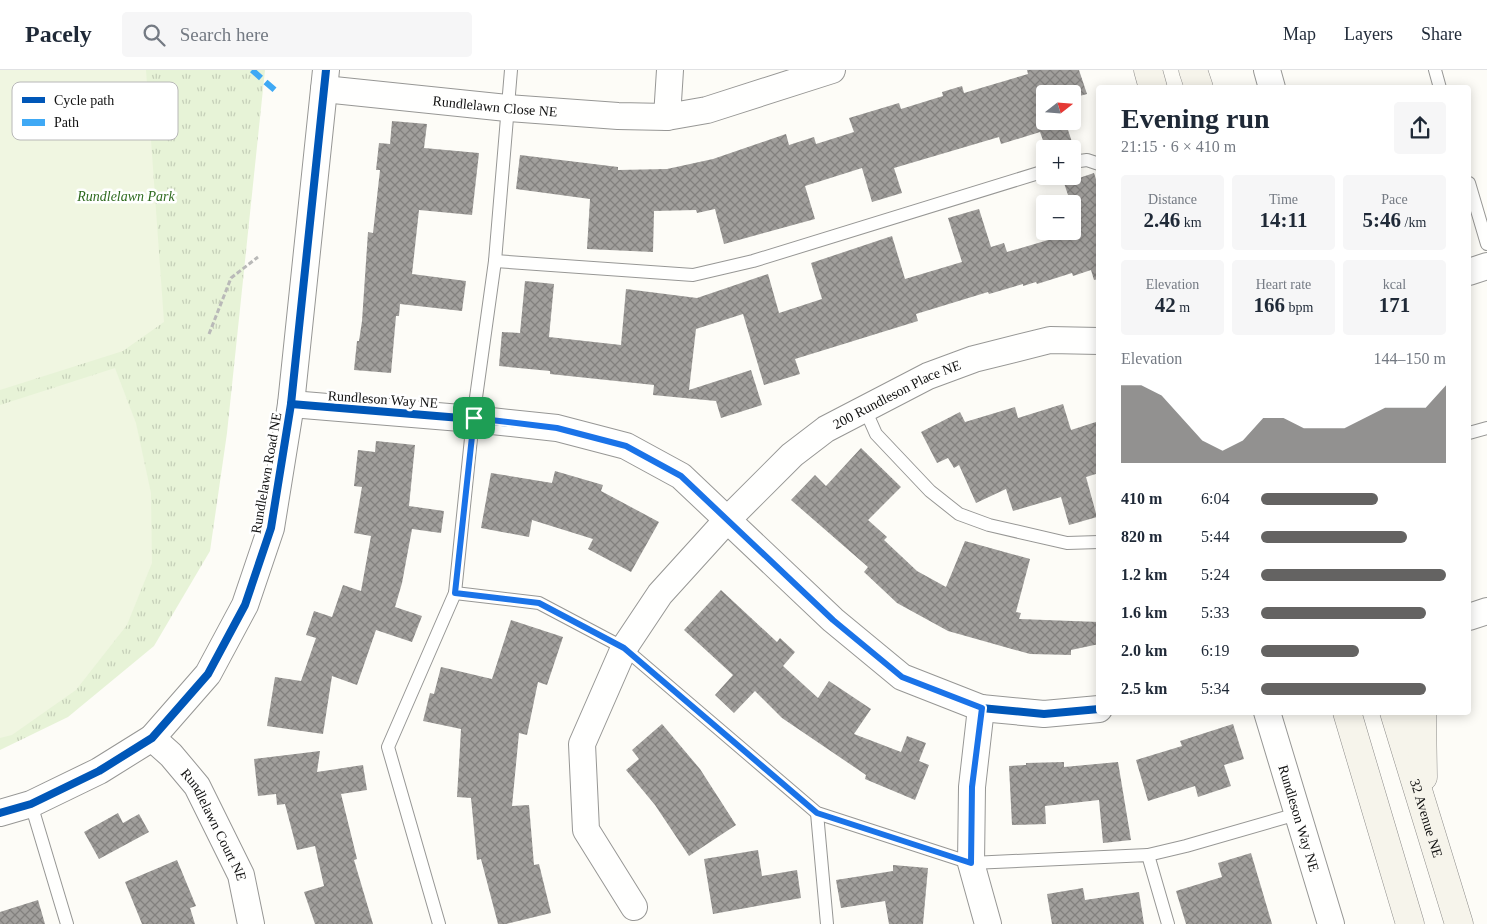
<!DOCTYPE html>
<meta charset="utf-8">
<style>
:root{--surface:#fff;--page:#f6f6f7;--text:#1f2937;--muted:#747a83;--line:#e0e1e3;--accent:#646362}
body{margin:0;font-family:Georgia,serif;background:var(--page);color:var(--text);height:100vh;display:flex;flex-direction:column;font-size:19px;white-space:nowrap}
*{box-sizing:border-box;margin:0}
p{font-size:16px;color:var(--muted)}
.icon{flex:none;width:28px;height:28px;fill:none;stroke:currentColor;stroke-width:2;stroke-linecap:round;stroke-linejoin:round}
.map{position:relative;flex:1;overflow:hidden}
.panel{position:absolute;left:1096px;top:15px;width:375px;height:630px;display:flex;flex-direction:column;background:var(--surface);border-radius:5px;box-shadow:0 2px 12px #0003}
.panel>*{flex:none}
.needle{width:32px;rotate:73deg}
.tools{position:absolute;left:1036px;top:15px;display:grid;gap:10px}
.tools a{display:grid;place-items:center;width:45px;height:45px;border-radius:5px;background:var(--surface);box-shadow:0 2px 12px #0003;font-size:25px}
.pin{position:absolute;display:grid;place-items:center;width:42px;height:42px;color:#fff;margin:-21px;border-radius:10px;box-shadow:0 2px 8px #0006}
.round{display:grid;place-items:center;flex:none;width:52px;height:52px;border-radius:5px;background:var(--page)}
.headline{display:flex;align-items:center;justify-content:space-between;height:85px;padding:0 25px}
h1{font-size:28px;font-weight:600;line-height:38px}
.figures{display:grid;grid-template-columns:repeat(3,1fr);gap:8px;height:85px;padding:5px 25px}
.figures div{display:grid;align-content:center;border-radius:5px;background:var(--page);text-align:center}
.figures b{font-size:21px;font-weight:600}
.figures small{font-size:14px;font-weight:400}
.figures p{font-size:14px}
.chart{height:140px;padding:10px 25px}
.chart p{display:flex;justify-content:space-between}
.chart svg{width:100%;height:90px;margin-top:5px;fill:var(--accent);opacity:.7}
ul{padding:0 25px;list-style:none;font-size:16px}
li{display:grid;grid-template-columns:80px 60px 1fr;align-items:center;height:38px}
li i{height:12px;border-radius:6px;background:var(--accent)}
header{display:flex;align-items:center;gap:30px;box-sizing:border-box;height:70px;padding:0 25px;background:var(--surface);border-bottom:1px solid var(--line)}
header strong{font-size:24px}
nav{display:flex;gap:28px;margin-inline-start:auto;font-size:18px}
.search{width:350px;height:45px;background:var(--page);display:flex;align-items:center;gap:12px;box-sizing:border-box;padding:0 18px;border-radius:5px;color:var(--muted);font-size:19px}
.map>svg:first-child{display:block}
</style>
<header>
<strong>Pacely</strong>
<div class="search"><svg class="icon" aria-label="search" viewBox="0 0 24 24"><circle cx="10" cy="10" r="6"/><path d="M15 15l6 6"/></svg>Search here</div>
<nav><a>Map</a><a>Layers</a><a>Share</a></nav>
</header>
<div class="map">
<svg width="1487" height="854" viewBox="0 0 1487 854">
<defs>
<pattern id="park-tufts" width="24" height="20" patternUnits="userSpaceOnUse" patternTransform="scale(1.25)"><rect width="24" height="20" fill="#e7f3d7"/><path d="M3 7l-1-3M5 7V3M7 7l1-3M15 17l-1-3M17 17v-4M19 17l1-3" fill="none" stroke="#c5cfb8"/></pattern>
<pattern id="building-cross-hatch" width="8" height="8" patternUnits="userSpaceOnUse" patternTransform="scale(1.25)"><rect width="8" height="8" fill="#a19f9c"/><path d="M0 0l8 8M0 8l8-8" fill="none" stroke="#82807e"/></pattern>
</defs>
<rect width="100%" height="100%" fill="#fdfcf7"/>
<!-- park -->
<polygon fill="url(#park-tufts)" points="0,0 265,0 227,363 210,481 154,576 68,647 0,680"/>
<!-- pitch -->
<g fill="#f0f6e1">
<polygon points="0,0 146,0 164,252 123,281 0,320"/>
<polygon points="115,298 136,353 151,423 152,493 127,555 76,620 12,665 0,668 0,335"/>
</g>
<!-- building -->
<g fill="url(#building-cross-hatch)">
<polygon points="1027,0 1079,0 1087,24 1072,28 1072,24 1045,24 1045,51 1065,51 1072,72 1046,79 1040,62 1001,74 999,67 894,98 902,123 872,132 862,98 805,116 815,149 724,174 715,139 697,143 696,140 654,141 653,182 587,179 590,129 516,119 520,85 618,97 618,100 667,99 713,89 786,64 789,75 814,67 816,74 854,62 849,48 899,33 901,39 943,26 942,22 962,16 964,23 1028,4"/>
<polygon points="392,51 427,54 424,78 479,83 472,145 419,140 412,204 466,211 462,241 400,234 399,246 396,246 391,303 354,300 357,271 359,271 362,251 368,162 373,163 380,100 376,100 379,73 390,74"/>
<polygon points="1094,103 1099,119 1099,209 1094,210 1091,200 1073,206 1072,203 1037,214 1036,212 1023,216 1023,214 989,224 988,222 916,244 918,251 795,289 800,304 764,315 743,244 696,259 689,320 751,300 762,335 721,348 716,331 653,325 654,315 550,304 550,301 499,296 502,262 520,263 525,211 554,214 549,267 621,275 626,219 697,228 768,204 779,243 822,229 811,193 892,166 905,209 962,192 948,148 979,139 991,177 1004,173 1007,182 1079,161 1072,134 1071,134 1064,113"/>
<polygon points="1063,334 1071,360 1099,351 1099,403 1086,407 1097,447 1069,455 1061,427 1013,441 1006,419 976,433 959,395 954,398 948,388 937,393 921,362 960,342 965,352 1015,337 1018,348"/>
<polygon points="376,371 415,375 409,436 444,441 441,463 412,459 402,513 395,537 422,546 412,572 376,560 357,615 332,606 323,664 267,656 275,607 301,611 316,568 306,565 314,541 332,547 343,515 361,521 371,466 354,463 362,417 354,416 358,380 375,382"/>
<polygon points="861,378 901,417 868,450 887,467 884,470 917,501 946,517 965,471 1030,489 1016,542 1021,543 1019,549 1099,552 1099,574 1071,580 1071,585 1030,584 948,561 897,533 864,502 868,497 791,430 815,405 826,416"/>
<polygon points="555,401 603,415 601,421 659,452 631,502 588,479 593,469 532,450 529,467 481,458 491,403 552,413"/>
<polygon points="721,520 777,572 780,568 795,582 783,596 818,628 829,611 871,639 854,664 901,682 907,666 926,673 919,691 929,695 915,730 865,709 866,705 782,648 755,621 734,643 715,625 733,605 684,560"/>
<polygon points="511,550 563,567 547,615 538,612 527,665 519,663 512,736 529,735 534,795 539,794 551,843 506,854 498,854 481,789 477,790 471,728 457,727 461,659 423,651 430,623 434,624 441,597 492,609"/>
<polygon points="662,654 700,699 736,755 689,786 655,735 626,700 639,689 632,680"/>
<polygon points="1233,654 1244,689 1224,695 1231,716 1198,727 1195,716 1148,731 1136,690 1182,676 1180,671"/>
<polygon points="320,681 317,702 363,695 367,720 341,724 357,789 354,790 373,854 315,854 304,822 324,816 315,776 297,780 285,734 277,735 276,724 258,726 254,689"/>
<polygon points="1064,692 1064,697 1118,692 1131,770 1103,773 1099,730 1045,736 1046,754 1012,755 1009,696 1026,695 1026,693"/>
<polygon points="118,743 123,753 139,744 149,762 99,789 84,762"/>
<polygon points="758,780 762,806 797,800 801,828 713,844 704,789"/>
<polygon points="1251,783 1272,854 1186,854 1176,821 1222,807 1218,793"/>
<polygon points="177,790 196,836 190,838 195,854 142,854 125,812"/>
<polygon points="893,795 928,798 923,854 889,854 885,831 841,838 836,810 893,801"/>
<polygon points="1083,818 1085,830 1139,822 1144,854 1052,854 1047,824"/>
<polygon points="38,830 45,854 0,854 0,842"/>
</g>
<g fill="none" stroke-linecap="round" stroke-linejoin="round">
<!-- service casing -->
<g stroke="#979795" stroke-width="14">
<g id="service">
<polyline points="1435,0 1440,18"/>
<polyline points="1072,92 1087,90 1099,94"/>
<polyline points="1469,113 1487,174"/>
<polyline points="495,191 693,205 753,191 1045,101"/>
<polyline points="864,337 876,364 930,421 959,444 989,455 1067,473 1099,472"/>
<polyline points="1469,363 1487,358"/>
<polyline points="455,523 539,533 624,578 817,743 971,793 1148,785 1168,854"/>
<polyline points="31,734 67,854"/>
<polyline points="817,743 827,854"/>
<polyline points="1148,785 1186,776 1297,744"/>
<polyline points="439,854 388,677 455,523 473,349 495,191 511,0"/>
</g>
</g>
<!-- minor casing -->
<g stroke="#979795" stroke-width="28">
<g id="minor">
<polyline points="1267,0 1272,18"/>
<path id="s1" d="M324,19L507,38L618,46L667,47L707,40L832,0"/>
<polyline points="667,47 670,0"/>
<polyline points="1469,202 1487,196"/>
<polyline points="291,334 473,349 557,358 626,376 681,406 833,550 902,607 981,638 1044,644 1099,639"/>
<polyline points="1469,547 1487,541"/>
<polyline points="981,638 972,717 971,793 988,854"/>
<path id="s2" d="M1267,642L1331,854"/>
<path id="s3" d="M152,668L171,685L197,716L241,805L251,854"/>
<polyline points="0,743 31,734 99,701 152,668 208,604 245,535 271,458 291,334 326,0"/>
<path id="s4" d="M634,837L586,760L582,674L624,578L660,524L728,449L792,385L826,359L928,306L974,289L1050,270L1099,271"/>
</g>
</g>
<!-- secondary casing -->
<g stroke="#8e8d8b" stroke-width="29">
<g id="secondary">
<polyline points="1148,0 1153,18"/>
<polyline points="1193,0 1199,18"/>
<polyline points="1347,642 1410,854"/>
<path id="s5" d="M1394,642L1459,854"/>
<polyline points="1422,642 1423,707"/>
</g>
</g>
<!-- path -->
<polyline stroke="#b9b9b8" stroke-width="3" stroke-dasharray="5 2.5" stroke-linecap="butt" points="209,264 231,208 258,187"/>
<!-- service -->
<use href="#service" stroke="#fffffe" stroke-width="12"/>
<!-- minor -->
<use href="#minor" stroke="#fffffe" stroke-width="26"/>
<!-- secondary -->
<use href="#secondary" stroke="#f6f4eb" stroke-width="28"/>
<!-- quiet -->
<polyline stroke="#3fa9f5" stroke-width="6" stroke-dasharray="12 6" stroke-linecap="butt" points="252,0 277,22"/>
<!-- cycleway casing -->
<g stroke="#fff" stroke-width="11">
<g id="cycleway">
<polyline points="291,334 473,349 557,358 626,376 681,406 833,550 902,607 981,638 1044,644 1099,639"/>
<polyline points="0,743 31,734 99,701 152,668 208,604 245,535 271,458 291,334 326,0"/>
</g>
</g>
<!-- cycleway -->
<use href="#cycleway" stroke="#0057b8" stroke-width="8"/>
</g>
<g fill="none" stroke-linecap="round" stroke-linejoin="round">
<!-- route casing -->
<g stroke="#fff" stroke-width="10">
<polygon id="route" points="474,348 557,358 626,376 681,406 833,550 902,607 982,638 972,717 971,793 817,743 624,578 539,533 455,523"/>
</g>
<!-- route -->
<use href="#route" stroke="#1a73e8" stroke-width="6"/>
</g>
<g text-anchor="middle" stroke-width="5" stroke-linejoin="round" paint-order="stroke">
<!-- street labels -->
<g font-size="14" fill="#111" stroke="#fff">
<text dy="5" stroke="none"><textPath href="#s1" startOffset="172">Rundlelawn Close NE</textPath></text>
<text dy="5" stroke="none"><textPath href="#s4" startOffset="660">200 Rundleson Place NE</textPath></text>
<text transform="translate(383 329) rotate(4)" y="5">Rundleson Way NE</text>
<text transform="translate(266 403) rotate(-80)" y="5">Rundlelawn Road NE</text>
<text dy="5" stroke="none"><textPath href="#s2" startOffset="111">Rundleson Way NE</textPath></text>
<text dy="5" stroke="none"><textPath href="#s5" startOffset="111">32 Avenue NE</textPath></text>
<text dy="5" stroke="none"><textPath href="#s3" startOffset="108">Rundlelawn Court NE</textPath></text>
</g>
<!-- park labels -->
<g font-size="14" font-style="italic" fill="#2f6b1f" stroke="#fff">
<text x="126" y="131">Rundlelawn Park</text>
</g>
</g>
<!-- legend -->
<rect x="12" y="12" width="166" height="58" rx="8" fill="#fff" stroke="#b8b8b8" stroke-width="1"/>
<rect x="22" y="27" width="23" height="6" fill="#0057b8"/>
<rect x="22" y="49" width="23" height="7" fill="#3fa9f5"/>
<g font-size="14" fill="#111">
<text x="54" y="35">Cycle path</text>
<text x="54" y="57">Path</text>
</g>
</svg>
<div class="tools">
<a><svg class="needle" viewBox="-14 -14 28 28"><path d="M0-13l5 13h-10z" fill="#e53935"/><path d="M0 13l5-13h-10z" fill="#747a83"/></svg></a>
<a>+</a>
<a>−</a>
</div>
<div class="pin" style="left:474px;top:348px;background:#1e9e55"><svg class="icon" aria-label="arrive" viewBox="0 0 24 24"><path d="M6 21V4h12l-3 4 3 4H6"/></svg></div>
<section class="panel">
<div class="headline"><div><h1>Evening run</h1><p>21:15 · 6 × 410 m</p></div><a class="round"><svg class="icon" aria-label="share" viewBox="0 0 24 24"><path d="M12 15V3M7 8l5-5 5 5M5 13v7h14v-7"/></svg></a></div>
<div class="figures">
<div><p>Distance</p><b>2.46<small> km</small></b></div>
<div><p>Time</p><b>14:11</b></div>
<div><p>Pace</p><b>5:46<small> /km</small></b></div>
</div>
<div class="figures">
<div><p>Elevation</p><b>42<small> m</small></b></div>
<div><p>Heart rate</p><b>166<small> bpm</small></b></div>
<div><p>kcal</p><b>171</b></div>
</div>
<div class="chart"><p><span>Elevation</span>144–150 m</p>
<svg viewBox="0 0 160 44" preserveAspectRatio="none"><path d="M0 44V6L10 6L20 11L30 22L40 33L50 38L60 33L70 22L80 22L90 27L100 27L110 27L120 22L130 17L140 17L150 17L160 6V44z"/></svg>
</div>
<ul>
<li><b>410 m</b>6:04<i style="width:63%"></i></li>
<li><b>820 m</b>5:44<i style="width:79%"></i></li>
<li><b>1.2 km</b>5:24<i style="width:100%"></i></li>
<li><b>1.6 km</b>5:33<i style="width:89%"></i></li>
<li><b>2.0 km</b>6:19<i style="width:53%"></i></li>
<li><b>2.5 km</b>5:34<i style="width:89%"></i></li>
</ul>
</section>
</div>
